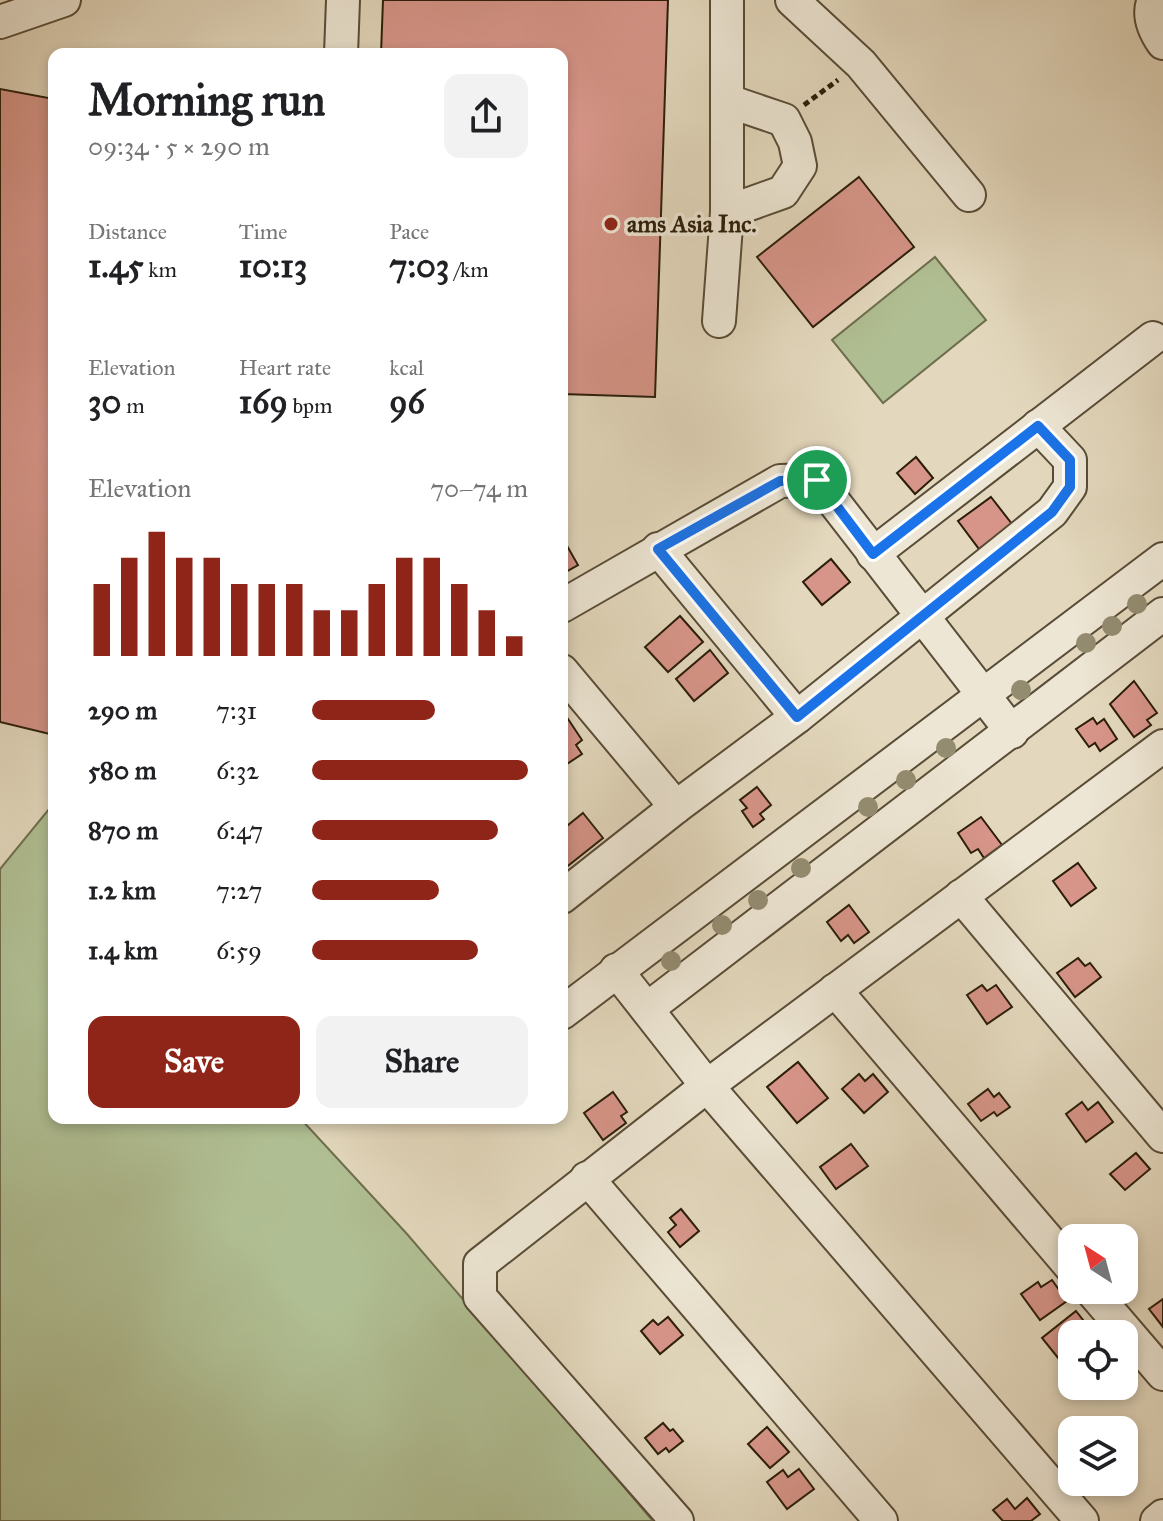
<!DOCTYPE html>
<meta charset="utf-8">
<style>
:root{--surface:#fff;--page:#f2f2f2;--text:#202124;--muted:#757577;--accent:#8f2418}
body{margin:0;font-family:"IM FELL Great Primer",serif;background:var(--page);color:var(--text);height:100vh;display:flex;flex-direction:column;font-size:30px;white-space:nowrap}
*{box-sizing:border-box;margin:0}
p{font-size:26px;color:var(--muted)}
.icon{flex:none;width:44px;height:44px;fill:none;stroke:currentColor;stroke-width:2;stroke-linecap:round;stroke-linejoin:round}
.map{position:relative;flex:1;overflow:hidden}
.side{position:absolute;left:48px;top:48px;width:520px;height:1076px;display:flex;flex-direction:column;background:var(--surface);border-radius:16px;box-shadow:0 4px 12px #0003}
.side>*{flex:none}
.needle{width:52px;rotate:324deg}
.controls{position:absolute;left:1058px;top:1224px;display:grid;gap:16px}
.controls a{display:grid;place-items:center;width:80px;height:80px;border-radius:16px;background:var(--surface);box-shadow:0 4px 12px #0003;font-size:40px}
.pin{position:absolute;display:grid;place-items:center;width:68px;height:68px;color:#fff;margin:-34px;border:4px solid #fff;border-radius:50%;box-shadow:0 2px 8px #0007}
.round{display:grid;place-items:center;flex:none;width:84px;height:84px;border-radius:16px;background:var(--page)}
.summary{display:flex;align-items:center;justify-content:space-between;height:136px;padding:0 40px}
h1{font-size:44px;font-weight:700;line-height:60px}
.stats{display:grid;grid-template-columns:repeat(3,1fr);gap:12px;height:136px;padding:8px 40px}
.stats div{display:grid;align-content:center}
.stats b{font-size:34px;font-weight:700}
.stats small{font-size:22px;font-weight:400}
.stats p{font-size:22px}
.chart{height:224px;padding:16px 40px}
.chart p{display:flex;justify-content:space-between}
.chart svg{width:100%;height:144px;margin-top:8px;stroke:var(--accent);stroke-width:6}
.cta{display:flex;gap:16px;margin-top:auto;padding:16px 40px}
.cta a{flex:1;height:92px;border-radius:16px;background:var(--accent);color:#fff;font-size:32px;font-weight:700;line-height:92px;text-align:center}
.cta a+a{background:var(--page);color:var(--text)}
ul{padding:0 40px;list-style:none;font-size:26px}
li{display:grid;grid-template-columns:128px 96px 1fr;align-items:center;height:60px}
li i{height:20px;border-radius:10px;background:var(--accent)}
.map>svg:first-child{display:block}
</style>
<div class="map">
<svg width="1163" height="1521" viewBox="0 0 1163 1521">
<rect width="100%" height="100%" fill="#e3d8bd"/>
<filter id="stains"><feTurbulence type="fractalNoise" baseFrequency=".0025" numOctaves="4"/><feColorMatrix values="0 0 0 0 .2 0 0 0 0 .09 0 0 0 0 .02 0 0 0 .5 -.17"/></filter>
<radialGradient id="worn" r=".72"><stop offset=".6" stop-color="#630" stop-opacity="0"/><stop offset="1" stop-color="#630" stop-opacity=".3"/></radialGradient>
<!-- green -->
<g fill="#b0bf93" stroke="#6e6e4e" stroke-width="2">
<polygon points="935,257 986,320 883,403 832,340"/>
<polygon points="49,809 54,815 54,1118 300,1118 407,1234 653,1521 0,1521 0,869"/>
</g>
<!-- building -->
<g fill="#d79589" stroke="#2b1d0a" stroke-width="2">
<polygon points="383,0 668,0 655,397 562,394 562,54 381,54"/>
<polygon points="0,89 54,99 54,735 0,722"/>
<polygon points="859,177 914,247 813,327 757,257"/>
<polygon points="916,457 933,478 915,494 897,473"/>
<polygon points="991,497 1012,524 979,549 958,521"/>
<polygon points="562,537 578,565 562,574"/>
<polygon points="831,559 850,582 822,605 803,582"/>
<polygon points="680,616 703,642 668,672 645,647"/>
<polygon points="710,650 728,673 694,701 676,679"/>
<polygon points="1134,681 1157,713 1147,720 1151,725 1134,737 1110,704"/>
<polygon points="1093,718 1097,724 1104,719 1117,739 1100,751 1095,743 1089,747 1076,729"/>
<polygon points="568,719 582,740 576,745 582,754 564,766 562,723"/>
<polygon points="757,787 771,805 760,814 764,819 753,827 742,811 747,808 740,800"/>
<polygon points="583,813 603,838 564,869 562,830"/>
<polygon points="981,817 1002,845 984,858 978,849 971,853 958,833"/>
<polygon points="1078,863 1096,888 1071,906 1053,881"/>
<polygon points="849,905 869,932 854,943 848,935 841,941 827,922"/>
<polygon points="1078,958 1085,966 1090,963 1101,977 1075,997 1057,973"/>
<polygon points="982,985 987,991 996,985 1012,1007 987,1024 967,995"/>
<polygon points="798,1062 828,1098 797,1123 767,1087"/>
<polygon points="859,1074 865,1081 873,1074 888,1092 864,1113 842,1089"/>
<polygon points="988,1089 994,1097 999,1093 1010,1107 997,1116 994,1112 981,1121 968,1104"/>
<polygon points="613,1092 627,1112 621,1116 626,1123 603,1140 584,1113"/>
<polygon points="1082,1102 1088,1110 1098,1102 1113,1122 1086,1142 1066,1114"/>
<polygon points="851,1144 868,1166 836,1189 820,1167"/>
<polygon points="1136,1153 1150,1169 1125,1190 1110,1174"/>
<polygon points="681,1209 699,1231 680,1247 668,1232 676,1225 670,1218"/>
<polygon points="1052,1280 1067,1301 1040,1320 1021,1294 1038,1282 1041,1287"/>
<polygon points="1163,1299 1163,1327 1149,1309"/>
<polygon points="1076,1311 1094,1334 1072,1334 1072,1357 1063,1364 1042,1338"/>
<polygon points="668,1317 683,1335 660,1354 641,1331 653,1320 658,1325"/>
<polygon points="663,1423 670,1431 673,1429 683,1441 669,1452 666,1448 658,1454 645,1438"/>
<polygon points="767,1427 789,1452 770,1468 748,1444"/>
<polygon points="799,1469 814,1489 787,1509 767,1482 783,1470 788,1477"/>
<polygon points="1027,1498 1040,1514 1031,1521 1003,1521 993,1510 1007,1499 1015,1509"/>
</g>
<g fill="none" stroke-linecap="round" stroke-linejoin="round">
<!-- minor casing -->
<g stroke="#594c37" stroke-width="36">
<g id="minor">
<polyline points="792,0 861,64 969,195"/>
<path d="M1154,0C1147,15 1154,30 1163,43"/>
<polyline points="0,22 64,0"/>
<polyline points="341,54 343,0"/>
<polyline points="727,212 783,192 800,166 795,142 784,120 728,101"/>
<polyline points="719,321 727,212 727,0"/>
<polyline points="658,549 797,717"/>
<polyline points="873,554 1153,338"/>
<polyline points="562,606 780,481 817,480 1012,732"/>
<polyline points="562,671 676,807"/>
<polyline points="961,896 1163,1136"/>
<polyline points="562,897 676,807 797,717 1052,512 1070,487 1070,460 1038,426"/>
<polyline points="616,970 707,1086 1082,1521"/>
<polyline points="835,990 1072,1268"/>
<polyline points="647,1009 1163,614"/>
<polyline points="562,1013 1163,559"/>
<polyline points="587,1178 881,1521"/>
<polyline points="1091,1290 1163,1374"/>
<polyline points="677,1521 480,1297 480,1264 707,1086 1163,746"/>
<polyline points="1157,1521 1163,1516"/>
</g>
</g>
<!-- path -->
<polyline stroke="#2b1d0a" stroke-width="5" stroke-dasharray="6 4" stroke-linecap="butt" points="804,105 838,80"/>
<!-- minor -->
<use href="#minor" stroke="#ede6d4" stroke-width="32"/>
</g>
<!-- trees -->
<g fill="#948c71">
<circle cx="1137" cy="604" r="10"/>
<circle cx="1112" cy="626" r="10"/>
<circle cx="1086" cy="643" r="10"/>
<circle cx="1021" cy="690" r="10"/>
<circle cx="946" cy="748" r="10"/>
<circle cx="906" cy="780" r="10"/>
<circle cx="868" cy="807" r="10"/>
<circle cx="801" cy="868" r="10"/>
<circle cx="758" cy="900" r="10"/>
<circle cx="722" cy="925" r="10"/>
<circle cx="671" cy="961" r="10"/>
</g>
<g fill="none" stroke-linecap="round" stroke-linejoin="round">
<!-- route casing -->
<g stroke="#fff" stroke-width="16">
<polygon id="route" points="1038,426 1070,460 1070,487 1052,512 797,717 658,549 780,481 817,480 873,554"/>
</g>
<!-- route -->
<use href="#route" stroke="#1a73e8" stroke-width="10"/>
</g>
<!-- markers -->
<circle fill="#8f2418" stroke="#ede6d4" stroke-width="3" cx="611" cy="224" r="8"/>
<g text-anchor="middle" stroke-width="7" stroke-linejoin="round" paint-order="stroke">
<!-- poi labels -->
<g font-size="24" font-weight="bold" fill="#2b1d0a" stroke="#ede6d4" text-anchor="start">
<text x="627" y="232">ams Asia Inc.</text>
</g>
</g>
<rect width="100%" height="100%" filter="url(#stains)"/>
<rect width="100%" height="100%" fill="url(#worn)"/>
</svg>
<div class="controls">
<a><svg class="needle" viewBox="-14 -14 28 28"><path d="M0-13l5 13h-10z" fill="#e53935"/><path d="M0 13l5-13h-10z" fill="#757577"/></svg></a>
<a><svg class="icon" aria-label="locate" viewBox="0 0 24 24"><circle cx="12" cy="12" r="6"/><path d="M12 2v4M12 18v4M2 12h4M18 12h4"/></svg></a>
<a><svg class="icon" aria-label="layers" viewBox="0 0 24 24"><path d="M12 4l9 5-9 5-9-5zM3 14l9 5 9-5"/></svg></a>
</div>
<div class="pin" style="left:817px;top:480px;background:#1e9e55"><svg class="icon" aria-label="arrive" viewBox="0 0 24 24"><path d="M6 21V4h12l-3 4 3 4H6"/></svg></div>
<section class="side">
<div class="summary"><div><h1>Morning run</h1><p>09:34 · 5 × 290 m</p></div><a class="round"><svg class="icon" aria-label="share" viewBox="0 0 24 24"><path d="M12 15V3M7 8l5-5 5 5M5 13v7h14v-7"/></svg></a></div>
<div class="stats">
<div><p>Distance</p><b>1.45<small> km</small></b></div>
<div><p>Time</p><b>10:13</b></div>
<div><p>Pace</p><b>7:03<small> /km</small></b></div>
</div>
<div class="stats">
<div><p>Elevation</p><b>30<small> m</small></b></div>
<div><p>Heart rate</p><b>169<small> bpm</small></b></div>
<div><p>kcal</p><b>96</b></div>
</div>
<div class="chart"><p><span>Elevation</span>70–74 m</p>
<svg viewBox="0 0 160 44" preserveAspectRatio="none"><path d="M5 44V22M15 44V14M25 44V6M35 44V14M45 44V14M55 44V22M65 44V22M75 44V22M85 44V30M95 44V30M105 44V22M115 44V14M125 44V14M135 44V22M145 44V30M155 44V38"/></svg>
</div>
<ul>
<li><b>290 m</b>7:31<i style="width:57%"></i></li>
<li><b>580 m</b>6:32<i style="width:100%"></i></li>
<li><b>870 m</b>6:47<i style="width:86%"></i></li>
<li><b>1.2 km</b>7:27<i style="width:59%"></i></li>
<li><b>1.4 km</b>6:59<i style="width:77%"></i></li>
</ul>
<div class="cta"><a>Save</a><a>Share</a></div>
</section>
</div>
